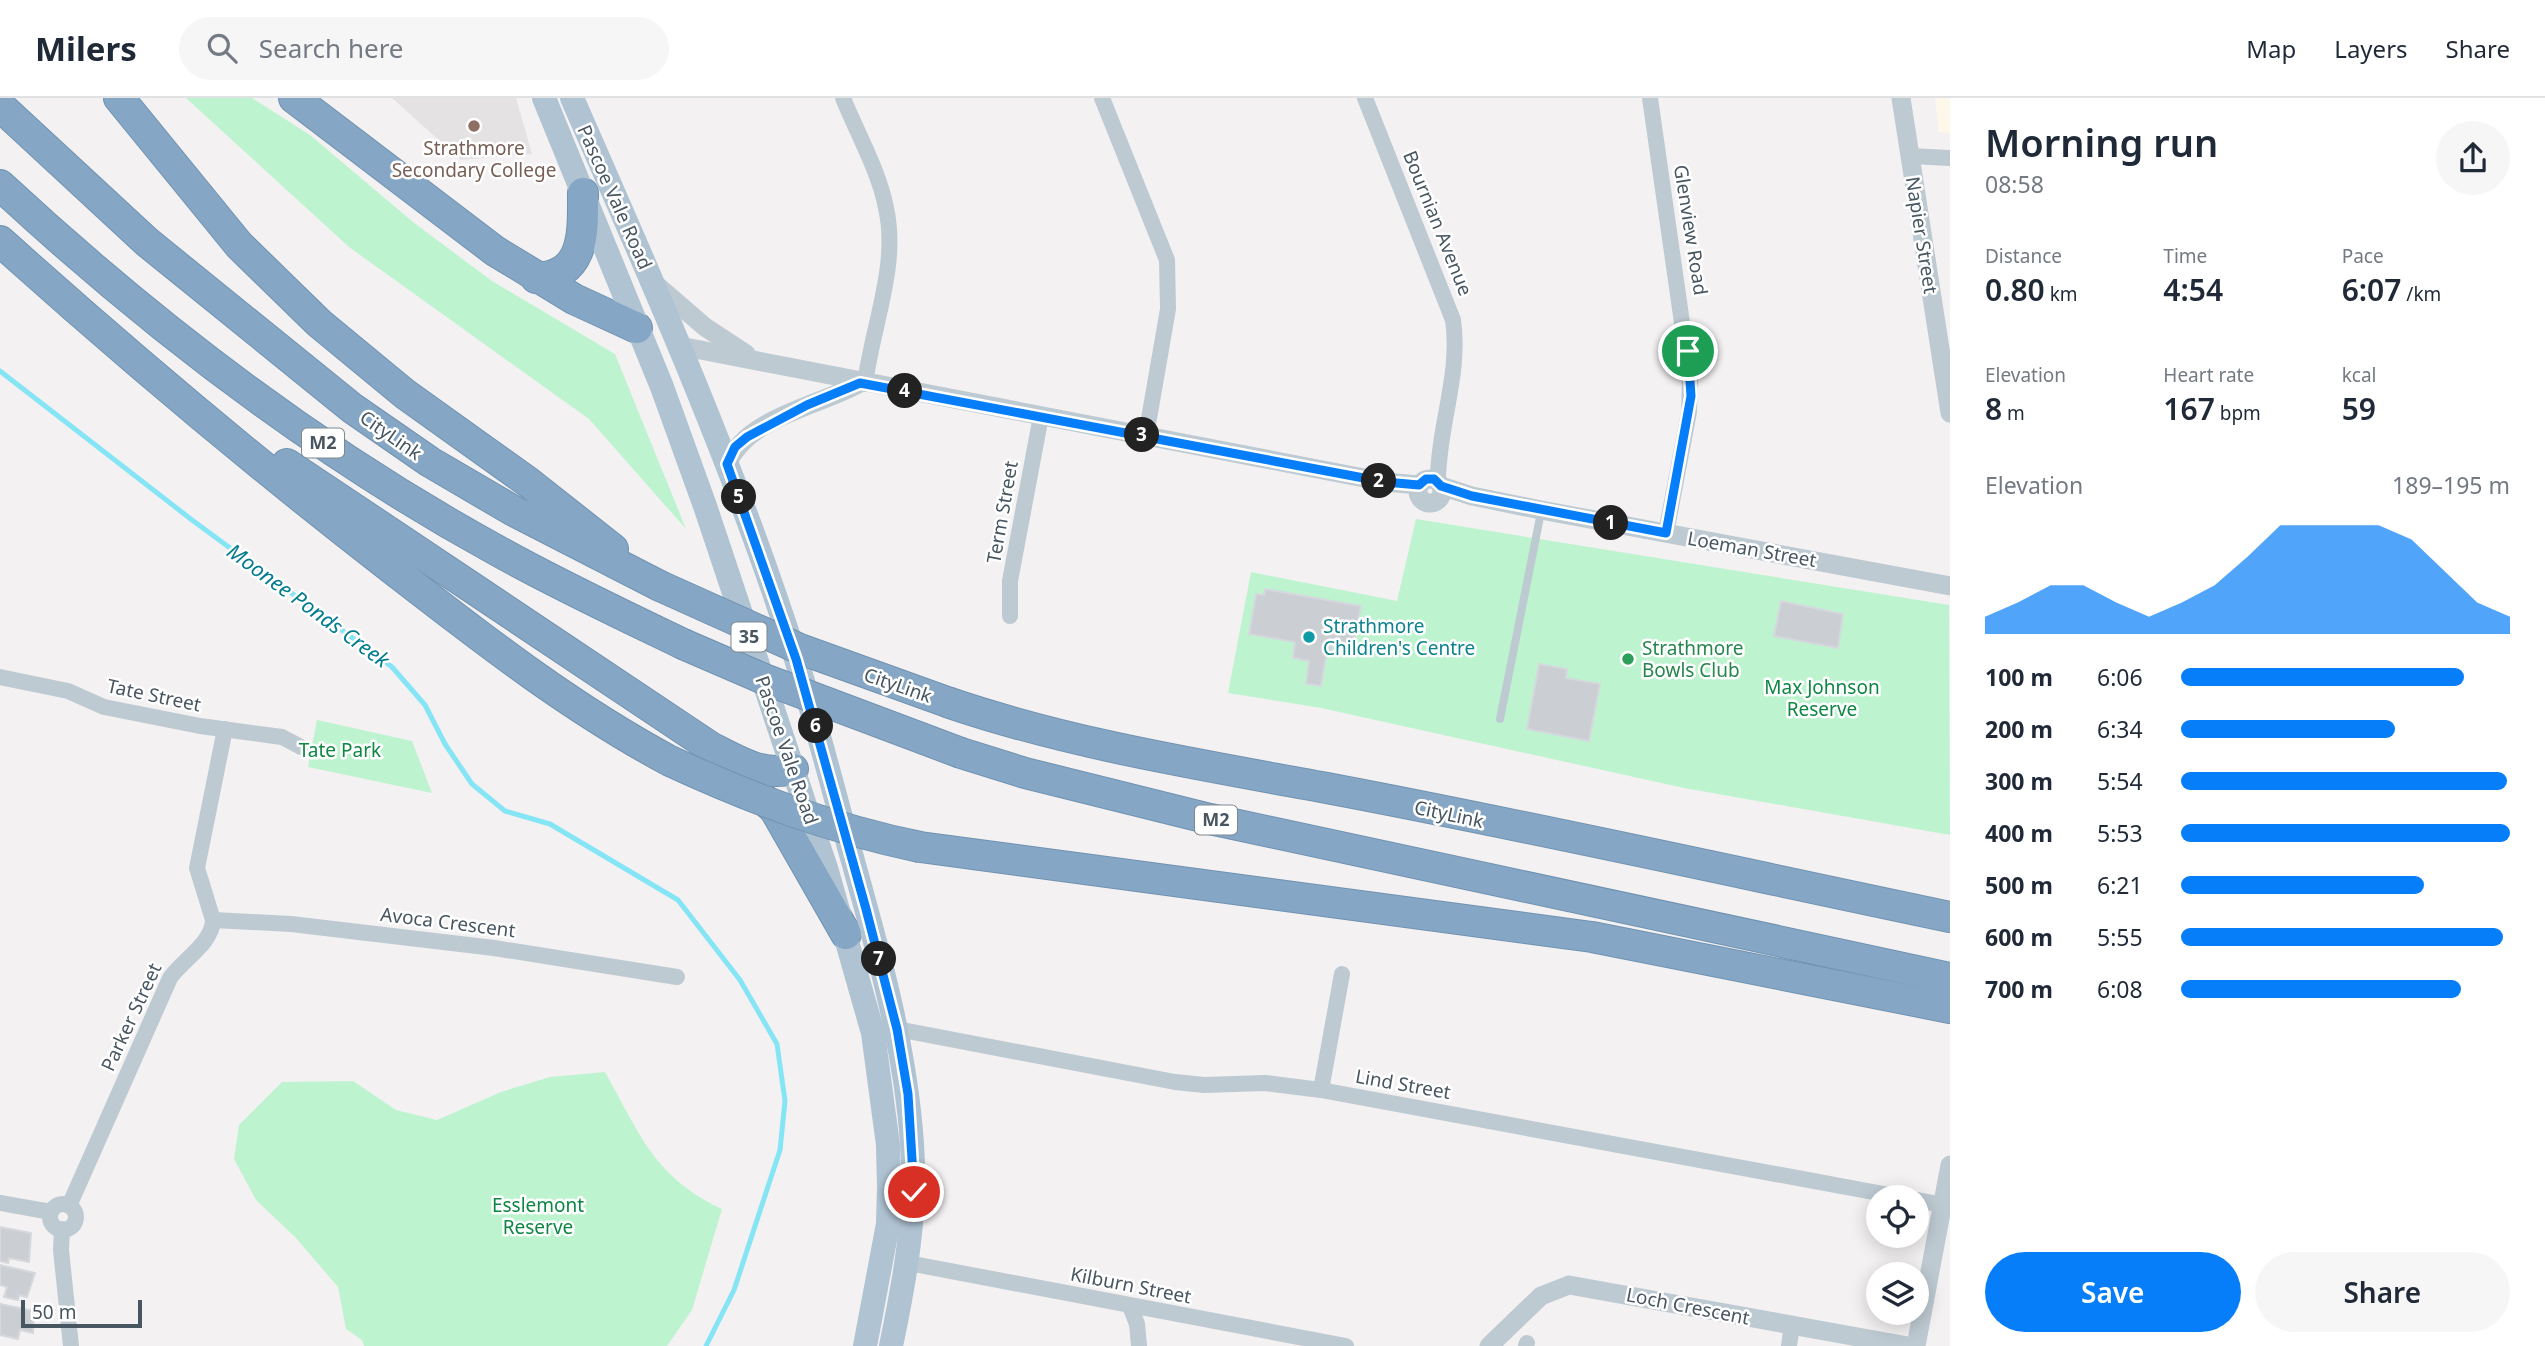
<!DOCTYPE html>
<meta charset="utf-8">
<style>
:root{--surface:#fff;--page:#f6f6f7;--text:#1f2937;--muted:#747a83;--line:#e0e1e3;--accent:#077ef9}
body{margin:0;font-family:"Noto Sans",sans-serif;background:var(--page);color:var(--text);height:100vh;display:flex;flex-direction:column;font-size:26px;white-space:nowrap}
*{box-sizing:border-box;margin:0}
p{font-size:23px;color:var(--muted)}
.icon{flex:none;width:38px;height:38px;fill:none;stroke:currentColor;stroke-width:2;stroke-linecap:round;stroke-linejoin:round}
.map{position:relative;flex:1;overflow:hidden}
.side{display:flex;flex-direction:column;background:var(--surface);width:595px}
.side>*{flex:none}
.buttons{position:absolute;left:1866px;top:1087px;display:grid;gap:14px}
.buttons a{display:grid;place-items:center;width:63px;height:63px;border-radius:50%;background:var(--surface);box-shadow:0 4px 18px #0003;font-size:35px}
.scale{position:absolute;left:21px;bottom:18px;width:121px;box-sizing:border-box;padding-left:7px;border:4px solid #475661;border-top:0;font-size:19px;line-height:24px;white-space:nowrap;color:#475661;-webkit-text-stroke:5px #fff;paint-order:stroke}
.pin{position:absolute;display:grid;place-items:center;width:60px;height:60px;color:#fff;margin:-30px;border:4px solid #fff;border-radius:50%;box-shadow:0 2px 7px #0007}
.km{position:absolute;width:35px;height:35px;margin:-18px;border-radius:50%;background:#222;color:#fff;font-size:19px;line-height:35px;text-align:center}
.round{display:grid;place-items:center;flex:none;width:74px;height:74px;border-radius:37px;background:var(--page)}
.head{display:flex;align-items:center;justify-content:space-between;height:119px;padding:0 35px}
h1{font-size:38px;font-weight:600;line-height:52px}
.figures{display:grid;grid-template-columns:repeat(3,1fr);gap:10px;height:119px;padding:7px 35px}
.figures div{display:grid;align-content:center}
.figures b{font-size:30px;font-weight:600}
.figures small{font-size:19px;font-weight:400}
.figures p{font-size:19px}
.chart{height:196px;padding:14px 35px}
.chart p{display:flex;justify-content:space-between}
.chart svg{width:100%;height:126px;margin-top:7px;fill:var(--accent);opacity:.7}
.primary-button{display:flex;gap:14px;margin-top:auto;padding:14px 35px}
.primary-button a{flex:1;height:80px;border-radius:42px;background:var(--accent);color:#fff;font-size:28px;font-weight:600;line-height:80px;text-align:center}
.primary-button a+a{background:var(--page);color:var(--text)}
ul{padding:0 35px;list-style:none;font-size:23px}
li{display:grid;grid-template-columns:112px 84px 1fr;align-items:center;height:52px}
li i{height:18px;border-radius:9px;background:var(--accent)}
header{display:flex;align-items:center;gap:42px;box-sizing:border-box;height:98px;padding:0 35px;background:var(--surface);border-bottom:2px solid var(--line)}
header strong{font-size:33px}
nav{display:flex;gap:38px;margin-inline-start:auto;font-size:24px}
.search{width:490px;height:63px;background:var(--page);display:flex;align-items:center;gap:18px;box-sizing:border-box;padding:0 24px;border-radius:38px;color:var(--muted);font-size:26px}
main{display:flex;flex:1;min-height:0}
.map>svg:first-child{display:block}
</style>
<header>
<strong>Milers</strong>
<div class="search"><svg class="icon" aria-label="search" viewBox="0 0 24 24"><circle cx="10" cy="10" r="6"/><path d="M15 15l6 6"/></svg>Search here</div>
<nav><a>Map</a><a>Layers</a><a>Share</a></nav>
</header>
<main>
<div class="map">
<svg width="1950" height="1248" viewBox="0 0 1950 1248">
<rect width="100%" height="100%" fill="#f4f1f2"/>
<!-- commercial -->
<polygon fill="#fef8eb" points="1935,0 1950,0 1950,36 1939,34"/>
<!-- education -->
<polygon fill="#e5e2e4" points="392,0 516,0 532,56 461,62"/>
<!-- green -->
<g fill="#bdf4cf">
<polygon points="186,0 252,0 310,37 413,124 492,183 615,256 686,431 589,321 349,149"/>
<polygon points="1416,421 1949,507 1950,737 1684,690 1321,610 1228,595 1251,474 1397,503"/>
<polygon points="317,622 412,643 432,695 308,669"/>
<path d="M605,974C640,1036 654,1079 722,1111L692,1212L667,1248H364L362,1242L346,1231L338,1189L296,1140L256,1102L234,1061L239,1027L282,984L353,983L396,1012L437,1022L501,994L550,979Z"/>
</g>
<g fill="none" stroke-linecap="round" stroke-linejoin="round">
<!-- stream -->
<polyline stroke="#86e5f5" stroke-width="5" points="0,273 192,422 392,569 425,607 445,646 472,686 505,713 550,726 678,802 740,882 777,946 785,1003 780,1052 734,1192 706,1248"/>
</g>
<!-- building -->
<g fill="#cbcfd4" stroke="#d5d8dd" stroke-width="2">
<polygon points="1265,491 1361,508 1354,543 1348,542 1347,546 1338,544 1337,548 1332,547 1331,553 1327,553 1321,588 1306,586 1309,563 1293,560 1295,544 1249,536 1256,496 1264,497"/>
<polygon points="1781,503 1843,516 1838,550 1774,538"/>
<polygon points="1539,566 1567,571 1566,580 1600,586 1589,643 1527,631"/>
<polygon points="0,1129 31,1135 29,1164 9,1160 8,1165 0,1163"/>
<polygon points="0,1167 35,1175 27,1199 19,1197 18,1202 4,1199 7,1189 0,1187"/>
<polygon points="0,1206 34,1213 33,1235 20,1232 18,1241 0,1237"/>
</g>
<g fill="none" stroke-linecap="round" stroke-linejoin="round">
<!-- motorway casing -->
<g stroke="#7092b1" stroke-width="32">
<g id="motorway">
<polyline points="119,0 239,147 319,225 405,296 528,384 613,451"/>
<polyline points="294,0 495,153 574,201 637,230"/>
<polyline points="0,8 147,144 352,310 430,364 512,412 660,488"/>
<path d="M0,87C151,227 317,354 498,453C559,487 621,516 683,546"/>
<path d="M0,143C128,258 259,368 395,473C484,542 571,610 670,663"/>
<path d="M536,180C586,177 583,135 583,95"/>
<path d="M287,366L712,650C739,663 762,679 793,671"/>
<path d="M950,605C1074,647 1203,667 1332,691C1539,730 1744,776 1950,819"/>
<polyline points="961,655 1025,675 1210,721 1950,880"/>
<polyline points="757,695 775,712 846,836"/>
<polyline points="920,749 1592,839 1950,910"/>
</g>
</g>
<!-- service -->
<polyline stroke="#becad2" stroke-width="8" points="1500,621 1541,414"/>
<!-- minor -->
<g stroke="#becad2" stroke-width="16">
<path d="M843,0C857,35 879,73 886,110C899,167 872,229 865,286"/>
<polyline points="1102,0 1167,162 1168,211 1146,338"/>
<path d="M1365,0L1453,222C1461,276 1438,329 1438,383"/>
<polyline points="1650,0 1690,281 1689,314 1666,435"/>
<polyline points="1910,58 1950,60"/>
<polyline points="1010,518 1010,483 1041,318"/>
<polyline points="0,579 68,593 104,609 200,628 282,639 301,649"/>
<polyline points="213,822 291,826 494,850 677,879"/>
<polyline points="897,931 1175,984 1204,987 1265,985 1321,992 1900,1099"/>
<polyline points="1321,992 1342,876"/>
<polyline points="1916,1102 1950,1108"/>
<polyline points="0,1105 51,1114"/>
<circle cx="63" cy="1119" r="13"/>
<path d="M69,1108L170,880C183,861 212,846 213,822L197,770L225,631"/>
<polyline points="62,1131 61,1152 71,1248"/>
<polyline points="908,1165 1346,1248"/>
<polyline points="1130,1208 1137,1226 1139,1248"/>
<polyline points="1526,1248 1527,1245"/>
<polyline points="1789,1248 1792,1227"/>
</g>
<!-- tertiary -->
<g stroke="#becad2" stroke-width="19">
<polyline points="1901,0 1950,315"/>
<polyline points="654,185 705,229 746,256"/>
<polyline points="680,248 1385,384 1419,387"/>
<path d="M727,366C749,318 817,309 860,285"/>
<circle cx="1430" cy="393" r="12"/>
<polyline points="1441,388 1472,398 1541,412 1950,488"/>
<polyline points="1489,1248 1541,1198 1569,1187 1908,1248"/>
<polyline points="1916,1248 1950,1067"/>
</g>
<!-- primary -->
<g stroke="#afc3d2" stroke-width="24">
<polyline points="544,0 662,289 705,408 826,770 873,935 888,1047 889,1089 888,1126 865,1248"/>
<path d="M572,0C653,184 735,369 796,561C815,620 830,679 846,738C874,839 905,941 912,1046C917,1115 905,1181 891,1248"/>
</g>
<!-- motorway -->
<use href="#motorway" stroke="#85a7c5" stroke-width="30"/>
<!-- motorway-bridge casing -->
<g stroke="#7092b1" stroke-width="32" stroke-linecap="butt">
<g id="motorway-bridge">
<polyline points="660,488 800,551 950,605"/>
<polyline points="683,546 764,581 961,655"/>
<path d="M670,663C752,701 832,731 920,749"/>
</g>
</g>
<!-- motorway-bridge -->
<use href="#motorway-bridge" stroke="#85a7c5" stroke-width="30"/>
</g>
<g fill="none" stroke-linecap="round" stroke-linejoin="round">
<!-- route casing -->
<g stroke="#fff" stroke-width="14">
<polyline id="route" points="914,1094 908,996 897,931 866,811 796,561 727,366 735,349 747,339 807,307 860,285 1385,384 1419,387 1426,381 1434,381 1441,388 1472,398 1666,435 1691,298 1688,253"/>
</g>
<!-- route -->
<use href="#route" stroke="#077ef9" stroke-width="9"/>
</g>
<!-- markers -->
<circle fill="#8d6e63" stroke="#fff" stroke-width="2.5" cx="474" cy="28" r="7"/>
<circle fill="#0f9aa8" stroke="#fff" stroke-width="2.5" cx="1309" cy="539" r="7"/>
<circle fill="#2e9e5b" stroke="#fff" stroke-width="2.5" cx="1628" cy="561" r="7"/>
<g text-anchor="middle" stroke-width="5" stroke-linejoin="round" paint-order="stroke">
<!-- shield labels -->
<g fill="#fff" stroke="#7e8990" stroke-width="2">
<rect x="302" y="330.5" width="42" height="29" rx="5"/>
<rect x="731.5" y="524.5" width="35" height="29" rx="5"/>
<rect x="1195" y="707.5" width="42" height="29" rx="5"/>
</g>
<g font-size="18" font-weight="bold" fill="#475661">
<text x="323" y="351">M2</text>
<text x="749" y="545">35</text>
<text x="1216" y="728">M2</text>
</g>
<!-- education labels -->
<g font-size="19" fill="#785e54" stroke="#fff">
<text x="474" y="57">Strathmore<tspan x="474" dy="22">Secondary College</tspan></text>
</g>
<!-- street labels -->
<g font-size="19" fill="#475661" stroke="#fff">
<text transform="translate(615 99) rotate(66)" y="7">Pascoe Vale Road</text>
<text transform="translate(1438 125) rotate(68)" y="7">Bournian Avenue</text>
<text transform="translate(1691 132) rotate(81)" y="7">Glenview Road</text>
<text transform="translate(1922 137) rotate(81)" y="7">Napier Street</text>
<text transform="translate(391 337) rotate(35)" y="7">CityLink</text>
<text transform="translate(1002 414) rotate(-80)" y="7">Term Street</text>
<text transform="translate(1752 451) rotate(10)" y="7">Loeman Street</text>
<text transform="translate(898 587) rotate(19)" y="7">CityLink</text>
<text transform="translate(154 597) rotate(12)" y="7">Tate Street</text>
<text transform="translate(787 652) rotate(71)" y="7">Pascoe Vale Road</text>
<text transform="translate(1449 716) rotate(12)" y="7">CityLink</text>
<text transform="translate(448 824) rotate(7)" y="7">Avoca Crescent</text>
<text transform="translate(131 919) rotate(-65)" y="7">Parker Street</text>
<text transform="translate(1403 986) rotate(10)" y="7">Lind Street</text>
<text transform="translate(1131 1187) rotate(11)" y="7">Kilburn Street</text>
<text transform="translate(1688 1208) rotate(11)" y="7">Loch Crescent</text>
</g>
<!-- culture labels -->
<g font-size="19" fill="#0d838f" stroke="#fff" text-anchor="start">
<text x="1323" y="535">Strathmore<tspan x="1323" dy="22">Children's Centre</tspan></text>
</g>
<!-- leisure labels -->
<g font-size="19" fill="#27864d" stroke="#fff" text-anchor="start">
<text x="1642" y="557">Strathmore<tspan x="1642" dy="22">Bowls Club</tspan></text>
</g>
<!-- park labels -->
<g font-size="19" fill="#0e8743" stroke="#fff">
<text x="1822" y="596">Max Johnson<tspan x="1822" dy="22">Reserve</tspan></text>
<text x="340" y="659">Tate Park</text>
<text x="538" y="1114">Esslemont<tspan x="538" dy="22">Reserve</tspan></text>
</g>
<!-- water labels -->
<g font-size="21" font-style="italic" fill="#047c90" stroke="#fff">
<text transform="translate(308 508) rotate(36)" y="7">Moonee Ponds Creek</text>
</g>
</g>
</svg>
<div class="buttons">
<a><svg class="icon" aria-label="locate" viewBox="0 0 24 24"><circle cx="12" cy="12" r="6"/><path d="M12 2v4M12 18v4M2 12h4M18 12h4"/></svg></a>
<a><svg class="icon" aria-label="layers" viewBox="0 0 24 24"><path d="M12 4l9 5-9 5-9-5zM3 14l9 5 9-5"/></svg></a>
</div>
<div class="scale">50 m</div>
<div class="pin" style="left:1688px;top:253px;background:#1e9e55"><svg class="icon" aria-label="arrive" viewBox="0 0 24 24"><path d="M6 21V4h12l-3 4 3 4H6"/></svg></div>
<div class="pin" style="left:914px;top:1094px;background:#d93025"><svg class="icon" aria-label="check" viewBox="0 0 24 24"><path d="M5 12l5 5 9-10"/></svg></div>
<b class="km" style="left:1611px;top:425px">1</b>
<b class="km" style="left:1379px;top:383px">2</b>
<b class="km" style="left:1142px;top:337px">3</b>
<b class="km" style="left:905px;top:293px">4</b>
<b class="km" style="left:739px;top:399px">5</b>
<b class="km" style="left:816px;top:628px">6</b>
<b class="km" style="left:879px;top:861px">7</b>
</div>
<section class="side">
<div class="head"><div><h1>Morning run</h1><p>08:58</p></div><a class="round"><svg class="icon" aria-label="share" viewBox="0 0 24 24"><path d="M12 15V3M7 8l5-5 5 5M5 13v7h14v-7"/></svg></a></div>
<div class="figures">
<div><p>Distance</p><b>0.80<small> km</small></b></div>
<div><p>Time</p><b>4:54</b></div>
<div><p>Pace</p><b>6:07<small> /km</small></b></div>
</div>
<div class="figures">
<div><p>Elevation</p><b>8<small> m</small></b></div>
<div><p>Heart rate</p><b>167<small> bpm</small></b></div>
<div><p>kcal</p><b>59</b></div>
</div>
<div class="chart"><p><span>Elevation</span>189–195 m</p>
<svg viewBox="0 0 160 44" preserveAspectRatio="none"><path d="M0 44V38L10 33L20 27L30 27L40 33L50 38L60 33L70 27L80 17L90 6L100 6L110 6L120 6L130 11L140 22L150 33L160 38V44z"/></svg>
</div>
<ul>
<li><b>100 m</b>6:06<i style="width:86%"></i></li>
<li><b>200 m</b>6:34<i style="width:65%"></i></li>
<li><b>300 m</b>5:54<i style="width:99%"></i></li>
<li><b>400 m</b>5:53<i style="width:100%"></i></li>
<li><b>500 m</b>6:21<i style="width:74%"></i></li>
<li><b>600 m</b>5:55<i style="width:98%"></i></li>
<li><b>700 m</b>6:08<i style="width:85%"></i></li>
</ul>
<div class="primary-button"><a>Save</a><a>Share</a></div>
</section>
</main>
